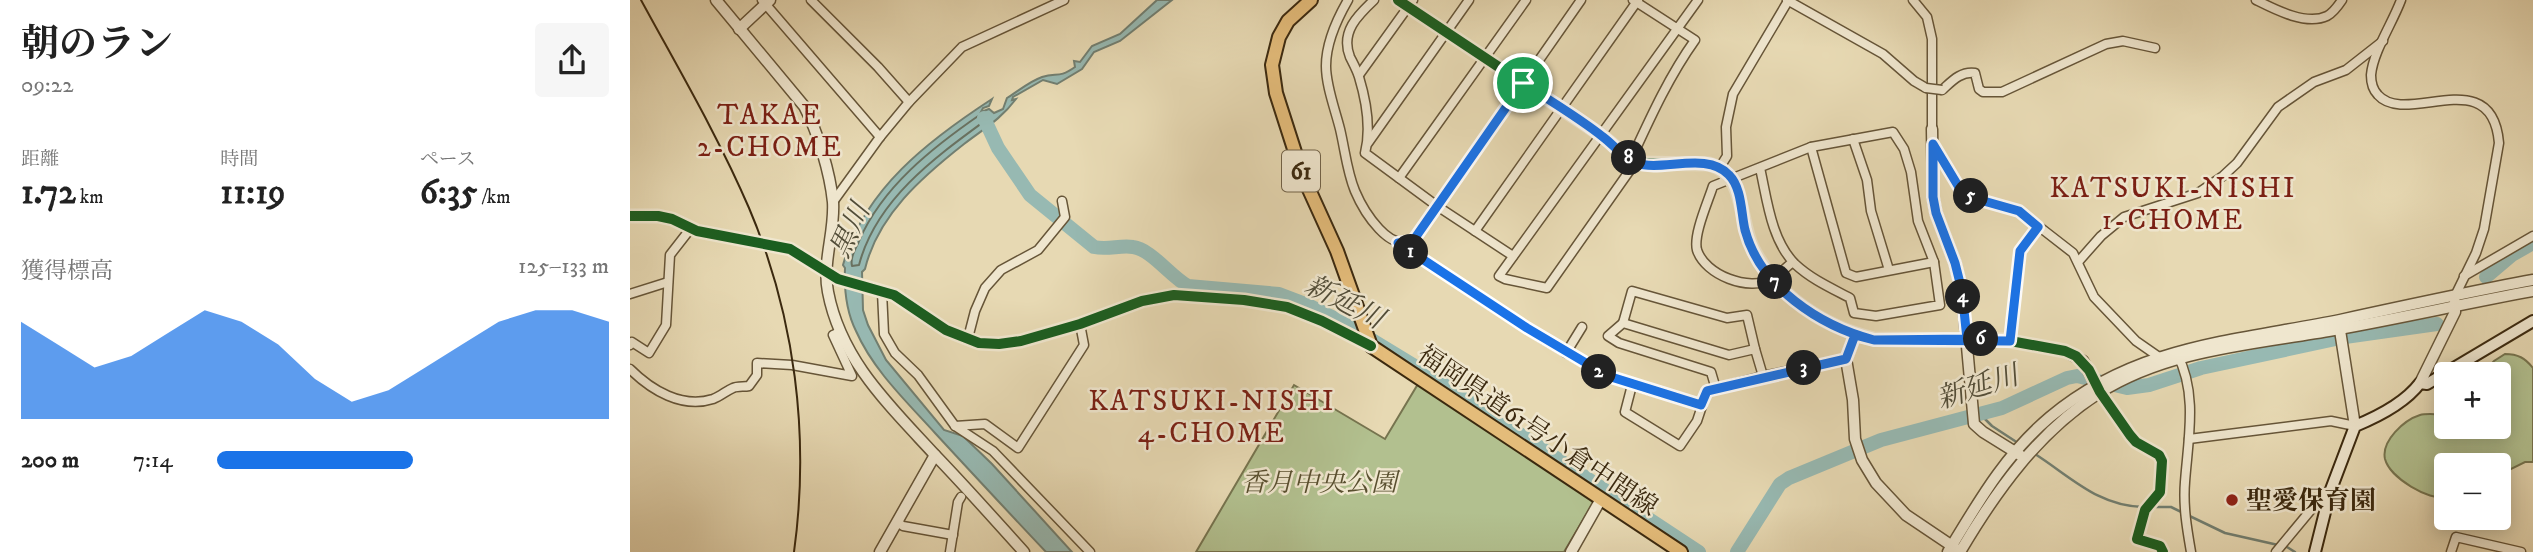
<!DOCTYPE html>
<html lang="ja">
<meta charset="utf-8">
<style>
:root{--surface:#fff;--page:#f6f6f6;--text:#222;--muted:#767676;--accent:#1a73e8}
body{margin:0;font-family:"IM FELL DW Pica","Noto Serif JP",serif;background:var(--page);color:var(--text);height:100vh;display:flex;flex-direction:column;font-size:26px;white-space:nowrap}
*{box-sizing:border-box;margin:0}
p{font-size:23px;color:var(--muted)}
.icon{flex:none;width:38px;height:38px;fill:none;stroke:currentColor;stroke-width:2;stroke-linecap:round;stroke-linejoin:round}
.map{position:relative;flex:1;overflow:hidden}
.side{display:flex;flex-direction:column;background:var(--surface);width:630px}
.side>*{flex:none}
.controls{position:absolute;left:1804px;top:362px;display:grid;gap:14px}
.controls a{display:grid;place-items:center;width:77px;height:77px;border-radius:7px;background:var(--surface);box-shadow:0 4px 18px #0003;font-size:35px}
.pin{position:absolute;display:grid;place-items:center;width:60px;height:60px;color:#fff;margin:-30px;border:4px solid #fff;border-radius:50%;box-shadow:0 2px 7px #0007}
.km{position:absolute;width:35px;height:35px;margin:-18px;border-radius:50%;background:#222;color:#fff;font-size:19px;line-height:35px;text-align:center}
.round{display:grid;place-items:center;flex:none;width:74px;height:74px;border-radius:7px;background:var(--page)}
.headline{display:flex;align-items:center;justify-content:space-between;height:119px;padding:0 21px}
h1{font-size:38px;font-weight:700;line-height:52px}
.metrics{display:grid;grid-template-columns:repeat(3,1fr);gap:10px;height:119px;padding:7px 21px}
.metrics div{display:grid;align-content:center}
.metrics b{font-size:35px;font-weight:700}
.metrics small{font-size:19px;font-weight:400}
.metrics p{font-size:19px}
.chart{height:196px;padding:14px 21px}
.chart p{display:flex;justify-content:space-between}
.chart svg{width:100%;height:126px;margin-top:7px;fill:var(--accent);opacity:.7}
ul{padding:0 21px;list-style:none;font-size:23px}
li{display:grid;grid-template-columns:112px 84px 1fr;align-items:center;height:52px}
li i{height:18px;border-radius:9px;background:var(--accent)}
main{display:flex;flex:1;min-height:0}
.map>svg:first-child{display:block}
</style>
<main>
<section class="side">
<div class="headline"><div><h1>朝のラン</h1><p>09:22</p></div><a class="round"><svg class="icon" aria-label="share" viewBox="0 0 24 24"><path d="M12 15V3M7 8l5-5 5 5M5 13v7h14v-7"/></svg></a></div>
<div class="metrics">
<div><p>距離</p><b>1.72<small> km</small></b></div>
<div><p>時間</p><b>11:19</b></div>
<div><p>ペース</p><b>6:35<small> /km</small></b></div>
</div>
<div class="chart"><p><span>獲得標高</span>125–133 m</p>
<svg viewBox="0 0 160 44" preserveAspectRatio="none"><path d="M0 44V10L10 18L20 26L30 22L40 14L50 6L60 10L70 18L80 30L90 38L100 34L110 26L120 18L130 10L140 6L150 6L160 10V44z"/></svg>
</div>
<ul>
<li><b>200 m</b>7:14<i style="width:50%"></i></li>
</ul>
</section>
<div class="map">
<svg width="1903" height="552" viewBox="0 0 1903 552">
<rect width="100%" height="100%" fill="#e7d9b3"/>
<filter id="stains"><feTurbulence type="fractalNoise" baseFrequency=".00286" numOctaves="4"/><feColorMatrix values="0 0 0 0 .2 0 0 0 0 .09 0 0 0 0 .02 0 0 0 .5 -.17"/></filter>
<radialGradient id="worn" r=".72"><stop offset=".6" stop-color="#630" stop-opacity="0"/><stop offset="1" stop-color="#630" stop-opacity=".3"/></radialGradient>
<!-- green -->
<g fill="#b2c08f" stroke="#76744f" stroke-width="2">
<path d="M1875,354C1888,354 1895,358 1903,368V462H1895L1869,475V466H1816V497C1799,501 1760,478 1755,459C1751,441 1774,420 1790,415C1797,413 1808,415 1816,414V427H1869V374H1852L1864,361Z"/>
<polygon points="788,384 965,500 934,552 566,552 664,385 755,439"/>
</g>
<!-- water -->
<path fill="#97b9b2" stroke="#727f71" stroke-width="2" d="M527,0H542L490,41L464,52L452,69L427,84L413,80L383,97L382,100L386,99C371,119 355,128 334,144C292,177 248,215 235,269L232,272L233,310L238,325L256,360L314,430L336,437L335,438L362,464L442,552H416C379,513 342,473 305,433C277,402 243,370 226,331C216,311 214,290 215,268L213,265C234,189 299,140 362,99L359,106L353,108L351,112L359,109L364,113L373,109L377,98C387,92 400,81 412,77C427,72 428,79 445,67L444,61L450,62L462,46L490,34Z"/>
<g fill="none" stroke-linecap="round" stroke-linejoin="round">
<!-- shore -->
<path stroke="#697160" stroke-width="2" d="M351,114L356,116V120C304,158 246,200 229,265L222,266C220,258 225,250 229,241C252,187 303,147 351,114Z"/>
<!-- stream -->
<g stroke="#727f71" stroke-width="2.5">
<polyline points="1351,415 1362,426 1388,443"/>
<path d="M1405,454C1441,477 1468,506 1513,507"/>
<polyline points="1520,507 1541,507 1595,533 1657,547 1665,552"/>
</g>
<!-- river -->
<g stroke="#97b9b2" stroke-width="14">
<path d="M354,118L368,148L400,195L464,247C478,250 490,245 503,247C521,249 541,277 558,286L649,294L678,305L714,323L806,379L1069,552"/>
<polyline points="1856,277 1882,255 1903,243"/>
<polyline points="1107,552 1150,484 1159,478 1251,440 1372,408 1437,378 1447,376 1497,388 1519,385 1571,368 1715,337 1807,324"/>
</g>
<!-- minor casing -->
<g stroke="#665538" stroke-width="11">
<g id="minor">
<polyline points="132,0 250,137"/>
<polyline points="181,0 248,67 279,102"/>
<path d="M718,0C707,19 696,43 696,66C696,86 705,109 710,129C715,150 717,172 725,191C733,210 761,257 785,238L951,0"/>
<path d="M744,0C728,15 710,32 720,57C723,63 727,70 729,77C736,100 741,129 735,153L807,206L883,256"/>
<path d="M1003,0L1065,40C1040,75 1022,114 1004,153L1005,163L917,288L875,279L869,276L1068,0"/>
<polyline points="1157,0 1253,54 1284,81 1296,88"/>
<polyline points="1283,0 1297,17 1302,39 1302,129"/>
<path d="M1626,0C1644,9 1676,26 1697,16C1703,13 1708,6 1712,0"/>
<path d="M1771,0C1763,22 1743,52 1741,75C1741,82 1743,90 1748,95C1776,127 1862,61 1869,143L1854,229L1846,253L1826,294"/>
<polyline points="729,75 783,0"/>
<path d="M1312,90C1322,81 1331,71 1345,73L1349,89L1353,92H1372L1476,44L1493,41L1525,48"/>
<polyline points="1223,139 1237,180 1241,211 1259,270"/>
<polyline points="738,143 839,0"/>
<polyline points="1303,144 1330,189 1343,198 1389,211 1443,253 1464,297 1506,341 1529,357"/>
<polyline points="1181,147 1216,273 1226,277 1304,262"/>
<polyline points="1090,167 1097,156 1096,127 1103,94 1158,1"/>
<path d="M1130,168C1137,199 1141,240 1165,264C1181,279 1201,288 1220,298L1224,313L1246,316L1310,305L1304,262L1288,221L1281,172L1274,149L1263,132L1181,147L1083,186C1078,202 1063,235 1067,250C1075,275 1119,292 1142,279C1149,275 1156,267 1163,262"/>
<polyline points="769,178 896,0"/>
<polyline points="203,202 250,137 279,102 332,47 434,0"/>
<polyline points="845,231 1008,0"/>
<path d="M769,243C816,276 864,308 912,338C942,356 970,374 1002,385L995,412L1050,446L1067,421L1077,391L1133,376L1216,359"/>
<polyline points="1448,262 1471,236 1494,217 1568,193 1593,176 1607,163 1648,107 1684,82 1716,70 1753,41"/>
<polyline points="1834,276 1903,236"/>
<polyline points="252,292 254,334 265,353 288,375 325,426 363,451 460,552"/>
<polyline points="0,294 38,282"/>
<polyline points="993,323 1002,291 1097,318 1117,315 1125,349"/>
<polyline points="338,338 345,311 355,288 371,270 408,250 435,217 432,201"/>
<polyline points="1380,341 1390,252 1408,227"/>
<polyline points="0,345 2,342 19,353 36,325 40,255 61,228"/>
<polyline points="936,353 952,327"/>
<path d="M1547,354C1568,393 1558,440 1555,482C1553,506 1557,529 1561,552"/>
<path d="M0,369C21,390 52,409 83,399C91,396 96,391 103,388C107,386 114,387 119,386L127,375V363L162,365L222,376L203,335L210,332"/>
<polyline points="1002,385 1071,405"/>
<polyline points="1086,389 1081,372 989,343 978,336 993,323 1099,355 1125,349 1133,376"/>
<polyline points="1470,392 1500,435 1506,442 1529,455 1532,461 1530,492 1515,510 1507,539 1530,546 1533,552"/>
<polyline points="325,426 355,424 388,448 454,345 450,324"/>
<polyline points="1559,439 1701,421 1725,426"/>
<polyline points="267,522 273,526 323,535"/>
<polyline points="320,552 328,502 331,497"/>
<polyline points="1646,552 1695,493 1700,492"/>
<polyline points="1821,552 1826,537 1891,552"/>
</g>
</g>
<!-- tertiary casing -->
<g stroke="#665538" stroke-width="13">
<g id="tertiary">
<path d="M86,0L174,106C188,132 200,173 203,202C205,232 192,262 198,292C211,360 259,405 304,454C335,486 364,519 394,552"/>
<path d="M768,0L971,135L1005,163L1079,164C1117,175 1108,220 1123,249C1147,296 1193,327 1244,339L1375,340L1435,351L1453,361L1470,392"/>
<polyline points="109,29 140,0"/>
<polyline points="1302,129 1303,197 1306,213 1325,263 1332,291 1344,424 1353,432 1390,455"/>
<polyline points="0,216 28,216 42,219 67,231 160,249 208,279 264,295 316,330 349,343 369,344 391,341 450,324 512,301 544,295 614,300 657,307 692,321 741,346"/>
<polyline points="1709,324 1725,426"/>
<polyline points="1225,335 1216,359 1223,400 1225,439 1232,460 1246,483 1276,515 1325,548"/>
<polyline points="1790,383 1825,312 1825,302"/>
<polyline points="250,552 305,455"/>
<polyline points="941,552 971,499"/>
<path d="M1318,552C1349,501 1374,456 1420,417C1506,345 1606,341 1710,320C1774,306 1838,292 1903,280"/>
<path d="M1330,552C1366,491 1408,432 1469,393C1538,349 1626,344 1704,330C1771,318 1837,303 1903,291"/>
</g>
</g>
<!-- secondary casing -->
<g stroke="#3b290f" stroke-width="14">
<path id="secondary" d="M1685,552L1700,492L1725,426C1747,417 1775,403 1790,383L1797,384L1903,321"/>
</g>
<!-- primary casing -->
<g stroke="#3b290f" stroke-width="16">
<polyline id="primary" points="681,0 658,21 649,37 642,65 646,93 672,174 707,251 741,346 1051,552"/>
</g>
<!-- minor -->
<use href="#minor" stroke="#efe6ce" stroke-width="8"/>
<!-- tertiary -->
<use href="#tertiary" stroke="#efe6ce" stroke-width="10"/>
<!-- secondary -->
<use href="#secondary" stroke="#efe6ce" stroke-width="10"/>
<!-- primary -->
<use href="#primary" stroke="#e4bc7a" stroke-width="12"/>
<!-- tram -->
<path stroke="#3b290f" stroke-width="2" d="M11,0C48,68 88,136 119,208C165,316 180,436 164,552"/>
<!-- minor-bridge casing -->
<g stroke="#665538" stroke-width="11" stroke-linecap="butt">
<polyline id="minor-bridge" points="1296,88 1312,90"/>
</g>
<!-- minor-bridge -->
<use href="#minor-bridge" stroke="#efe6ce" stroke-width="8"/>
<!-- cycleway casing -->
<g stroke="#efe6ce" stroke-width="15">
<g id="cycleway">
<path d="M768,0L971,135L1005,163L1079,164C1117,175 1108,220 1123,249C1147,296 1193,327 1244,339L1375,340L1435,351L1446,356L1459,370L1470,392L1500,435L1506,442L1529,455L1532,461L1530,492L1515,510L1507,539L1530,546L1533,552"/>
<polyline points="0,216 28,216 42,219 67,231 160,249 208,279 264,295 316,330 349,343 369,344 391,341 450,324 512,301 544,295 614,300 657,307 692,321 741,346"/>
</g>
</g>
<!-- cycleway -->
<use href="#cycleway" stroke="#1b5e20" stroke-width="10"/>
</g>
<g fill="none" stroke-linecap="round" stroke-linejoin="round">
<!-- route casing -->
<g stroke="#fff" stroke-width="14">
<path id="route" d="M893,83L785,238L781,241L768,243L897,328L978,376L1071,405L1077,391L1216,359L1225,335L1244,340L1337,339L1332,291L1325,263L1306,213L1303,197V144L1330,189L1343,198L1389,211L1408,227L1390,251L1380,341L1244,340C1190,326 1130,287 1115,230C1111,213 1112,188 1099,175C1077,151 1032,172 1006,163C994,159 983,144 973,137C948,117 920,101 893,83"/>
</g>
<!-- route -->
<use href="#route" stroke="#1a73e8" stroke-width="9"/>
</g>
<!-- markers -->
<circle fill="#8f2418" stroke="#efe6ce" stroke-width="2.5" cx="1602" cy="500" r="7"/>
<g text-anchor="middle" stroke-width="5" stroke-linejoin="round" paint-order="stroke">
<!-- shield labels -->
<rect fill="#efe6ce" stroke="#716248" stroke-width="2" x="652" y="150.5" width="38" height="41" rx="5"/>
<g font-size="24" font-weight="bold" fill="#3b290f">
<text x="671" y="179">61</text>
</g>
<!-- street labels -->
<g font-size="26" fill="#3b290f" stroke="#efe6ce">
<text transform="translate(908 430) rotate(34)" y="9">福岡県道61号小倉中間線</text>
</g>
<!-- park labels -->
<g font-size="26" font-style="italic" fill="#594f2f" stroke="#efe6ce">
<text x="689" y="491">香月中央公園</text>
</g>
<!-- poi labels -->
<g font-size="26" font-weight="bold" fill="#3b290f" stroke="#efe6ce" text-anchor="start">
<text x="1616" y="509">聖愛保育園</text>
</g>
<!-- neighbourhood labels -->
<g font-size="28" letter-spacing="2" fill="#7a1f14" stroke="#efe6ce">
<text x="140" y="124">TAKAE<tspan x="140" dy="32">2-CHOME</tspan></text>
<text x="1543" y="197">KATSUKI-NISHI<tspan x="1543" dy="32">1-CHOME</tspan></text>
<text x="582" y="410">KATSUKI-NISHI<tspan x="582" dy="32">4-CHOME</tspan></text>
</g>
<!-- water labels -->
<g font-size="28" font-style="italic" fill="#524d38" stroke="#efe6ce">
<text transform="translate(219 230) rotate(-65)" y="10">黒川</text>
<text transform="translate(715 301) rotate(27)" y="10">新延川</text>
<text transform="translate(1347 386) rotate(-18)" y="10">新延川</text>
</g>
</g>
<rect width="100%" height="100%" filter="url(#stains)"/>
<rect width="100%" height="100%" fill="url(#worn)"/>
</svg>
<div class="controls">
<a>+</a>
<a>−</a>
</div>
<div class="pin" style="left:893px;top:83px;background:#1e9e55"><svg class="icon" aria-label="arrive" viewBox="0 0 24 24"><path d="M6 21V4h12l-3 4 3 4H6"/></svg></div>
<b class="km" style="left:781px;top:252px">1</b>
<b class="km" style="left:969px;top:372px">2</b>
<b class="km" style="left:1174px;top:368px">3</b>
<b class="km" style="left:1333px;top:297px">4</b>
<b class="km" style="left:1341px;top:196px">5</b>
<b class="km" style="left:1351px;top:339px">6</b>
<b class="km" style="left:1145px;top:282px">7</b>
<b class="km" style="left:999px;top:158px">8</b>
</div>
</main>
